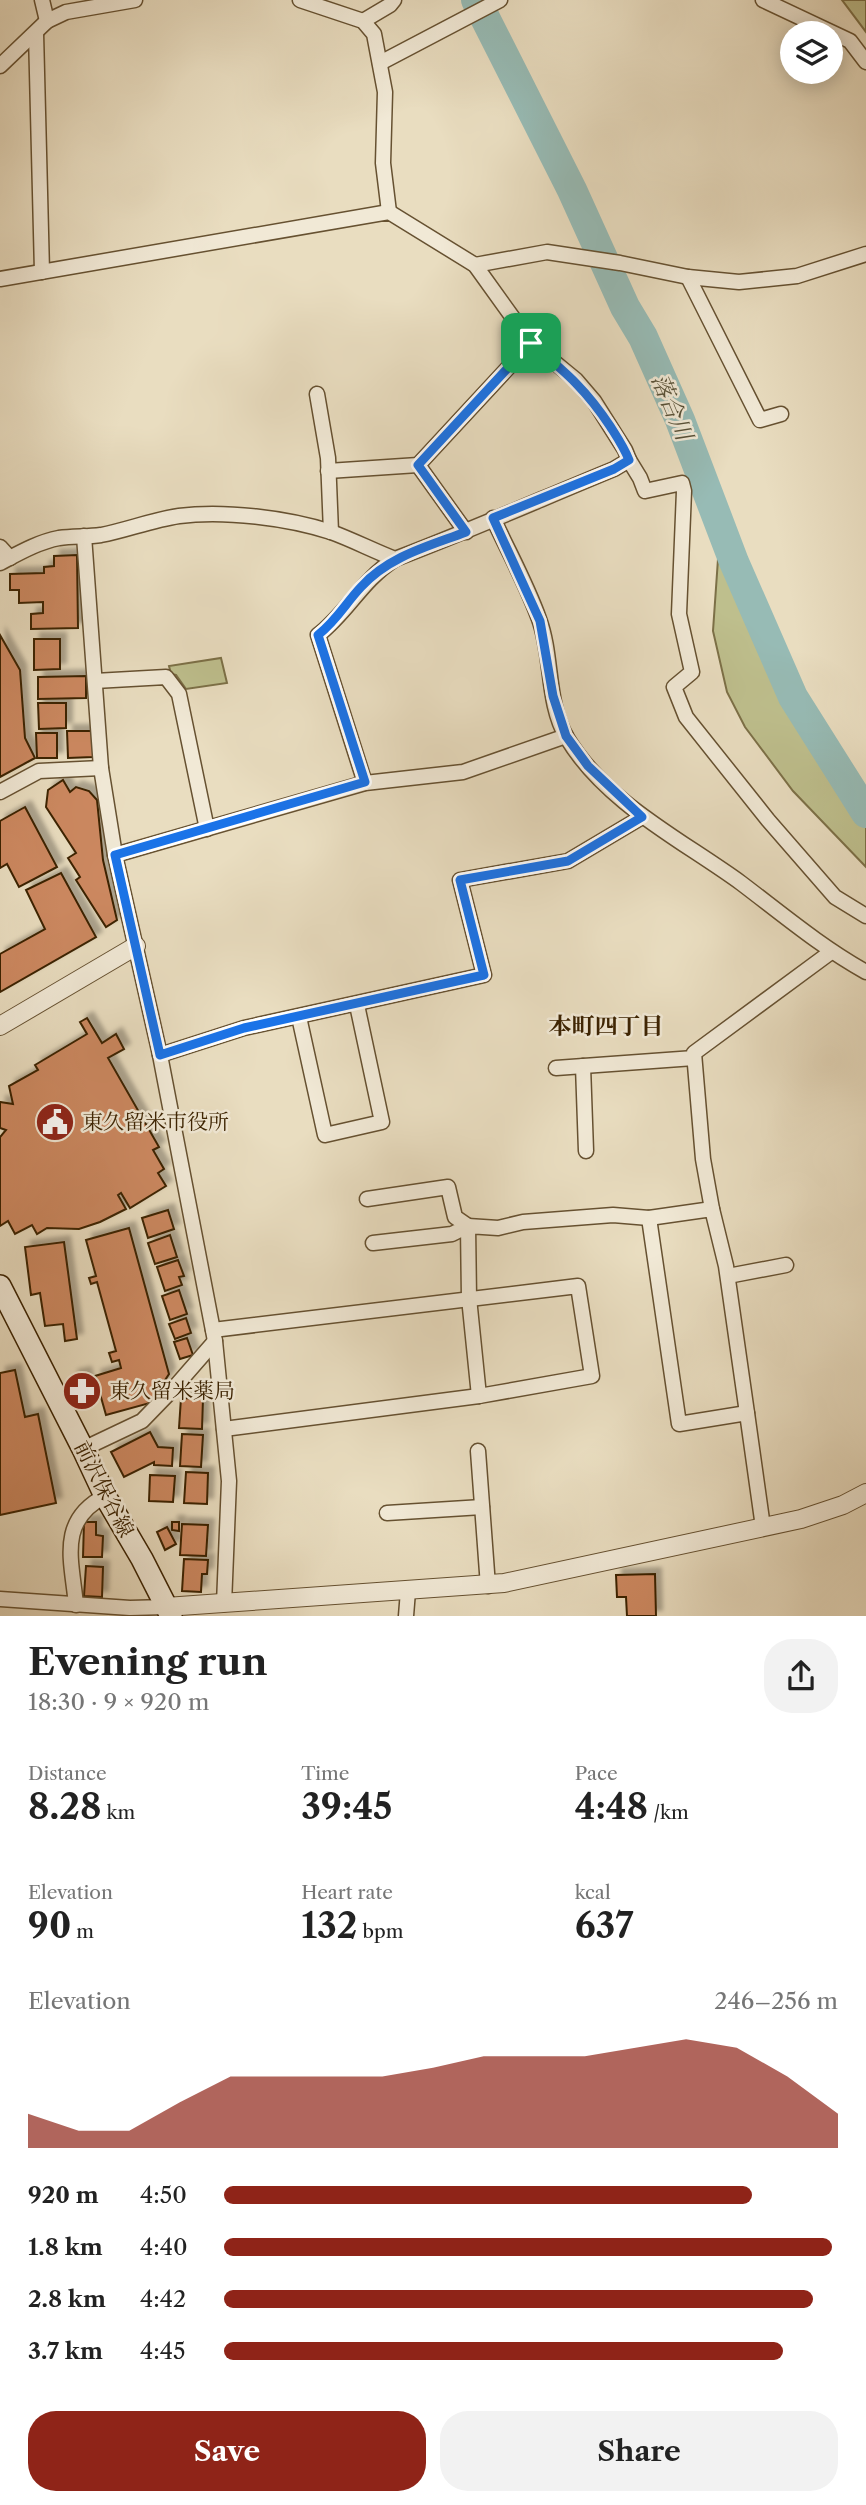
<!DOCTYPE html>
<meta charset="utf-8">
<style>
:root{--surface:#fff;--page:#f2f2f2;--text:#222;--muted:#767676;--accent:#8f2418}
body{margin:0;font-family:"Libre Caslon Text","Noto Serif JP",serif;background:var(--page);color:var(--text);height:100vh;display:flex;flex-direction:column;font-size:26px;white-space:nowrap}
*{box-sizing:border-box;margin:0}
p{font-size:23px;color:var(--muted)}
.icon{flex:none;width:38px;height:38px;fill:none;stroke:currentColor;stroke-width:2;stroke-linecap:round;stroke-linejoin:round}
.map{position:relative;height:1616px;overflow:hidden}
.side{display:flex;flex-direction:column;background:var(--surface);flex:1}
.side>*{flex:none}
.controls{position:absolute;left:780px;top:21px;display:grid;gap:14px}
.controls a{display:grid;place-items:center;width:63px;height:63px;border-radius:50%;background:var(--surface);box-shadow:0 4px 18px #0003;font-size:35px}
.pin{position:absolute;display:grid;place-items:center;width:60px;height:60px;color:#fff;margin:-30px;border-radius:14px;box-shadow:0 4px 10px #0006}
.round{display:grid;place-items:center;flex:none;width:74px;height:74px;border-radius:28px;background:var(--page)}
.headline{display:flex;align-items:center;justify-content:space-between;height:119px;padding:0 28px}
h1{font-size:38px;font-weight:700;line-height:52px}
.figures{display:grid;grid-template-columns:repeat(3,1fr);gap:10px;height:119px;padding:7px 28px}
.figures div{display:grid;align-content:center}
.figures b{font-size:35px;font-weight:700}
.figures small{font-size:19px;font-weight:400}
.figures p{font-size:19px}
.chart{height:196px;padding:14px 28px}
.chart p{display:flex;justify-content:space-between}
.chart svg{width:100%;height:126px;margin-top:7px;fill:var(--accent);opacity:.7}
.cta{display:flex;gap:14px;margin-top:auto;padding:14px 28px}
.cta a{flex:1;height:80px;border-radius:28px;background:var(--accent);color:#fff;font-size:28px;font-weight:700;line-height:80px;text-align:center}
.cta a+a{background:var(--page);color:var(--text)}
ul{padding:0 28px;list-style:none;font-size:23px}
li{display:grid;grid-template-columns:112px 84px 1fr;align-items:center;height:52px}
li i{height:18px;border-radius:9px;background:var(--accent)}
.map>svg:first-child{display:block}
</style>
<div class="map">
<svg width="866" height="1616" viewBox="0 0 866 1616">
<defs>
<filter id="shadow"><feDropShadow dx="6" dy="-6" stdDeviation="2" flood-color="#0004"/></filter>
</defs>
<rect width="100%" height="100%" fill="#e9ddc0"/>
<filter id="stains"><feTurbulence type="fractalNoise" baseFrequency=".00286" numOctaves="4"/><feColorMatrix values="0 0 0 0 .2 0 0 0 0 .09 0 0 0 0 .02 0 0 0 .5 -.17"/></filter>
<radialGradient id="worn" r=".72"><stop offset=".6" stop-color="#630" stop-opacity="0"/><stop offset="1" stop-color="#630" stop-opacity=".3"/></radialGradient>
<!-- green -->
<g fill="#bebf8d" stroke="#7c7047" stroke-width="2">
<polygon points="842,0 866,0 866,32"/>
<polygon points="731,554 794,697 853,795 866,811 866,867 793,791 745,727 727,692 713,631 718,559"/>
<polygon points="221,658 227,683 186,689 176,675 171,674 169,666"/>
</g>
<g fill="none" stroke-linecap="round" stroke-linejoin="round">
<!-- river -->
<polyline stroke="#97bbb5" stroke-width="30" points="476,0 572,190 625,307 643,337 680,420 734,562 793,697 866,813"/>
</g>
<!-- building -->
<g fill="#cc8860" stroke="#3b2201" stroke-width="2" filter="url(#shadow)">
<polygon points="77,555 78,628 31,629 31,614 43,613 43,602 19,603 19,590 10,590 10,574 44,573 44,567 54,566 54,556"/>
<polygon points="0,635 20,670 25,738 35,758 0,777"/>
<polygon points="34,639 60,639 60,669 34,670"/>
<polygon points="86,676 86,698 38,699 38,677"/>
<polygon points="38,703 66,703 66,728 39,729"/>
<polygon points="67,731 93,731 93,757 68,758"/>
<polygon points="36,733 57,733 57,758 37,758"/>
<polygon points="63,780 70,792 76,787 89,791 97,800 103,860 117,920 106,927 76,880 80,877 68,858 76,853 46,807 48,790"/>
<polygon points="25,807 57,867 19,887 7,864 0,868 0,821"/>
<polygon points="61,873 96,937 0,992 0,954 45,929 26,890"/>
<polygon points="87,1018 102,1043 116,1034 124,1049 108,1058 159,1147 153,1150 164,1169 158,1173 166,1186 130,1208 121,1193 118,1195 126,1209 100,1222 79,1229 47,1228 37,1234 32,1225 15,1234 8,1221 0,1226 0,1137 6,1130 0,1128 0,1102 13,1104 9,1086 38,1070 35,1065 87,1034 80,1022"/>
<polygon points="168,1210 174,1229 148,1238 142,1218"/>
<polygon points="129,1228 169,1374 150,1403 106,1415 95,1376 121,1368 119,1360 112,1362 109,1353 116,1351 97,1282 91,1284 89,1278 96,1276 86,1240"/>
<polygon points="170,1235 177,1257 155,1264 148,1243"/>
<polygon points="64,1242 77,1339 65,1341 63,1324 45,1326 40,1293 31,1295 25,1247"/>
<polygon points="178,1260 184,1276 179,1277 182,1285 165,1291 157,1267"/>
<polygon points="179,1290 187,1314 170,1320 162,1296"/>
<polygon points="186,1318 191,1333 175,1339 169,1324"/>
<polygon points="187,1338 193,1355 180,1359 174,1342"/>
<polygon points="15,1370 25,1417 38,1414 56,1503 0,1515 0,1373"/>
<polygon points="85,1373 92,1400 85,1402 72,1376"/>
<polygon points="181,1398 203,1399 202,1429 179,1428"/>
<polygon points="150,1432 158,1447 173,1448 172,1466 154,1465 154,1462 124,1477 111,1452"/>
<polygon points="182,1434 203,1435 201,1467 180,1466"/>
<polygon points="186,1472 208,1473 207,1504 184,1503"/>
<polygon points="150,1475 175,1476 173,1502 149,1501"/>
<polygon points="84,1522 96,1522 96,1535 103,1536 102,1557 83,1557"/>
<polygon points="172,1522 179,1522 179,1531 172,1530"/>
<polygon points="182,1524 208,1525 206,1556 180,1555"/>
<polygon points="167,1527 176,1544 165,1550 157,1532"/>
<polygon points="184,1559 208,1560 207,1574 202,1574 201,1592 182,1591"/>
<polygon points="86,1566 103,1567 102,1597 84,1596"/>
<polygon points="655,1574 656,1616 627,1616 626,1597 617,1597 616,1575"/>
</g>
<g fill="none" stroke-linecap="round" stroke-linejoin="round">
<!-- minor casing -->
<g stroke="#665131" stroke-width="17">
<g id="minor">
<polyline points="42,0 47,21"/>
<polyline points="300,0 363,21 374,34 385,92 383,163 389,212"/>
<polyline points="763,0 850,41 866,62"/>
<polyline points="363,21 390,5 394,0"/>
<polyline points="36,33 42,272"/>
<polyline points="380,63 500,0"/>
<polyline points="0,66 47,21 66,12 135,0"/>
<polyline points="475,265 547,252 620,263 688,277 739,282 797,276 866,254"/>
<polyline points="688,277 760,420 781,414"/>
<path d="M0,279L389,212L475,265L531,343L576,380L594,401L625,450L629,460L614,469C541,499 469,531 395,559C374,551 353,540 331,532C288,518 224,510 179,516C152,520 127,530 101,535C87,537 73,536 59,538C38,542 19,553 0,563"/>
<polyline points="317,394 328,458 331,532"/>
<polyline points="629,460 640,478 645,491 682,483 684,491 679,614 692,672 674,687 686,717 768,820 835,897 866,916"/>
<polyline points="418,465 466,532"/>
<polyline points="328,471 418,465 531,343"/>
<path d="M493,518C508,551 527,585 539,619C553,657 546,702 567,738C606,803 682,840 741,883C782,914 821,947 866,972"/>
<polyline points="84,536 101,768 115,855 160,1055 215,1341 229,1481 224,1604"/>
<polyline points="0,547 10,558"/>
<polyline points="95,681 166,677 179,694 207,829"/>
<path d="M365,783L318,635C348,612 361,581 395,559"/>
<polyline points="0,792 39,771 101,768"/>
<polyline points="115,855 365,783 463,772 566,736"/>
<polyline points="299,1017 325,1135 382,1122 357,1005"/>
<polyline points="160,1055 244,1028 484,975 460,880 568,861 642,817"/>
<polyline points="583,1066 586,1151"/>
<polyline points="556,1068 694,1058"/>
<polyline points="367,1199 448,1187 455,1217 468,1226 452,1234 373,1243"/>
<polyline points="712,1209 703,1159 694,1053 831,952"/>
<polyline points="649,1218 679,1424 747,1413 763,1527"/>
<polyline points="728,1276 786,1265"/>
<polyline points="213,1330 578,1286 592,1376 479,1396 224,1429"/>
<polyline points="479,1396 469,1298 468,1226 498,1228 523,1222 613,1215 649,1218 712,1209 726,1266 747,1413"/>
<polyline points="83,1449 142,1421 174,1388 215,1341"/>
<polyline points="478,1451 488,1586"/>
<polyline points="387,1513 482,1507"/>
<polyline points="0,1599 130,1608 166,1607"/>
<path d="M76,1605C72,1561 57,1521 105,1496"/>
<polyline points="406,1616 408,1591"/>
</g>
</g>
<!-- tertiary casing -->
<g stroke="#665131" stroke-width="20">
<g id="tertiary">
<polyline points="0,1026 136,946"/>
<polyline points="166,1607 504,1583 801,1519 843,1505 866,1493"/>
</g>
</g>
<!-- secondary casing -->
<g stroke="#3b2201" stroke-width="24">
<polyline id="secondary" points="0,1286 83,1449 105,1496 142,1559 171,1616"/>
</g>
<!-- minor -->
<use href="#minor" stroke="#f1e9d6" stroke-width="14"/>
<!-- tertiary -->
<use href="#tertiary" stroke="#f1e9d6" stroke-width="18"/>
<!-- secondary -->
<use href="#secondary" stroke="#f1e9d6" stroke-width="21"/>
</g>
<g fill="none" stroke-linecap="round" stroke-linejoin="round">
<!-- route casing -->
<g stroke="#fff" stroke-width="14">
<path id="route" d="M531,343C565,372 585,388 610,426C617,437 624,447 629,460L614,469L493,518L540,621L553,696L566,736L588,766L642,817L568,861L460,880L484,975L244,1028L160,1055L115,855L365,782L318,635C337,620 345,604 361,587C389,556 429,546 466,532L418,465Z"/>
</g>
<!-- route -->
<use href="#route" stroke="#1a73e8" stroke-width="9"/>
</g>
<!-- icons -->
<defs>
<g id="civic-disc" transform="scale(2.0125)"><circle r="9.5" fill="#8f2418" stroke="#f1e9d6"/><path d="M-.6-6.5H3V-4.5H.6V-3L4-1V1h2V6H-6V1h2V-1L-.6-3ZM-1.2 2.5V6h2.4V2.5Z" fill="#fff"/></g>
<g id="pharmacy-disc" transform="scale(2.0125)"><circle r="9.5" fill="#8f2418" stroke="#f1e9d6"/><path d="M-2-6h4v4h4v4h-4v4h-4v-4h-4v-4h4Z" fill="#fff"/></g>
</defs>
<g fill-rule="evenodd">
<use href="#civic-disc" x="55" y="1122"/>
<use href="#pharmacy-disc" x="82" y="1391"/>
</g>
<g text-anchor="middle" stroke-width="5" stroke-linejoin="round" paint-order="stroke">
<!-- poi labels -->
<g font-size="21" fill="#3b2201" stroke="#f1e9d6" text-anchor="start">
<text x="82" y="1129">東久留米市役所</text>
<text x="109" y="1398">東久留米薬局</text>
</g>
<!-- street labels -->
<g font-size="21" fill="#3b2201" stroke="#f1e9d6">
<text transform="translate(104 1489) rotate(63)" y="7">前沢保谷線</text>
</g>
<!-- water labels -->
<g font-size="23" font-style="italic" fill="#575037" stroke="#f1e9d6">
<text transform="translate(672 407) rotate(67)" y="8">落合川</text>
</g>
<!-- neighbourhood labels -->
<g font-size="23" font-weight="bold" fill="#3b2201" stroke="#f1e9d6">
<text x="606" y="1034">本町四丁目</text>
</g>
</g>
<rect width="100%" height="100%" filter="url(#stains)"/>
<rect width="100%" height="100%" fill="url(#worn)"/>
</svg>
<div class="controls">
<a><svg class="icon" aria-label="layers" viewBox="0 0 24 24"><path d="M12 4l9 5-9 5-9-5zM3 14l9 5 9-5"/></svg></a>
</div>
<div class="pin" style="left:531px;top:343px;background:#1e9e55"><svg class="icon" aria-label="arrive" viewBox="0 0 24 24"><path d="M6 21V4h12l-3 4 3 4H6"/></svg></div>
</div>
<section class="side">
<div class="headline"><div><h1>Evening run</h1><p>18:30 · 9 × 920 m</p></div><a class="round"><svg class="icon" aria-label="share" viewBox="0 0 24 24"><path d="M12 15V3M7 8l5-5 5 5M5 13v7h14v-7"/></svg></a></div>
<div class="figures">
<div><p>Distance</p><b>8.28<small> km</small></b></div>
<div><p>Time</p><b>39:45</b></div>
<div><p>Pace</p><b>4:48<small> /km</small></b></div>
</div>
<div class="figures">
<div><p>Elevation</p><b>90<small> m</small></b></div>
<div><p>Heart rate</p><b>132<small> bpm</small></b></div>
<div><p>kcal</p><b>637</b></div>
</div>
<div class="chart"><p><span>Elevation</span>246–256 m</p>
<svg viewBox="0 0 160 44" preserveAspectRatio="none"><path d="M0 44V32L10 38L20 38L30 28L40 19L50 19L60 19L70 19L80 16L90 12L100 12L110 12L120 9L130 6L140 9L150 19L160 32V44z"/></svg>
</div>
<ul>
<li><b>920 m</b>4:50<i style="width:86%"></i></li>
<li><b>1.8 km</b>4:40<i style="width:99%"></i></li>
<li><b>2.8 km</b>4:42<i style="width:96%"></i></li>
<li><b>3.7 km</b>4:45<i style="width:91%"></i></li>
</ul>
<div class="cta"><a>Save</a><a>Share</a></div>
</section>
